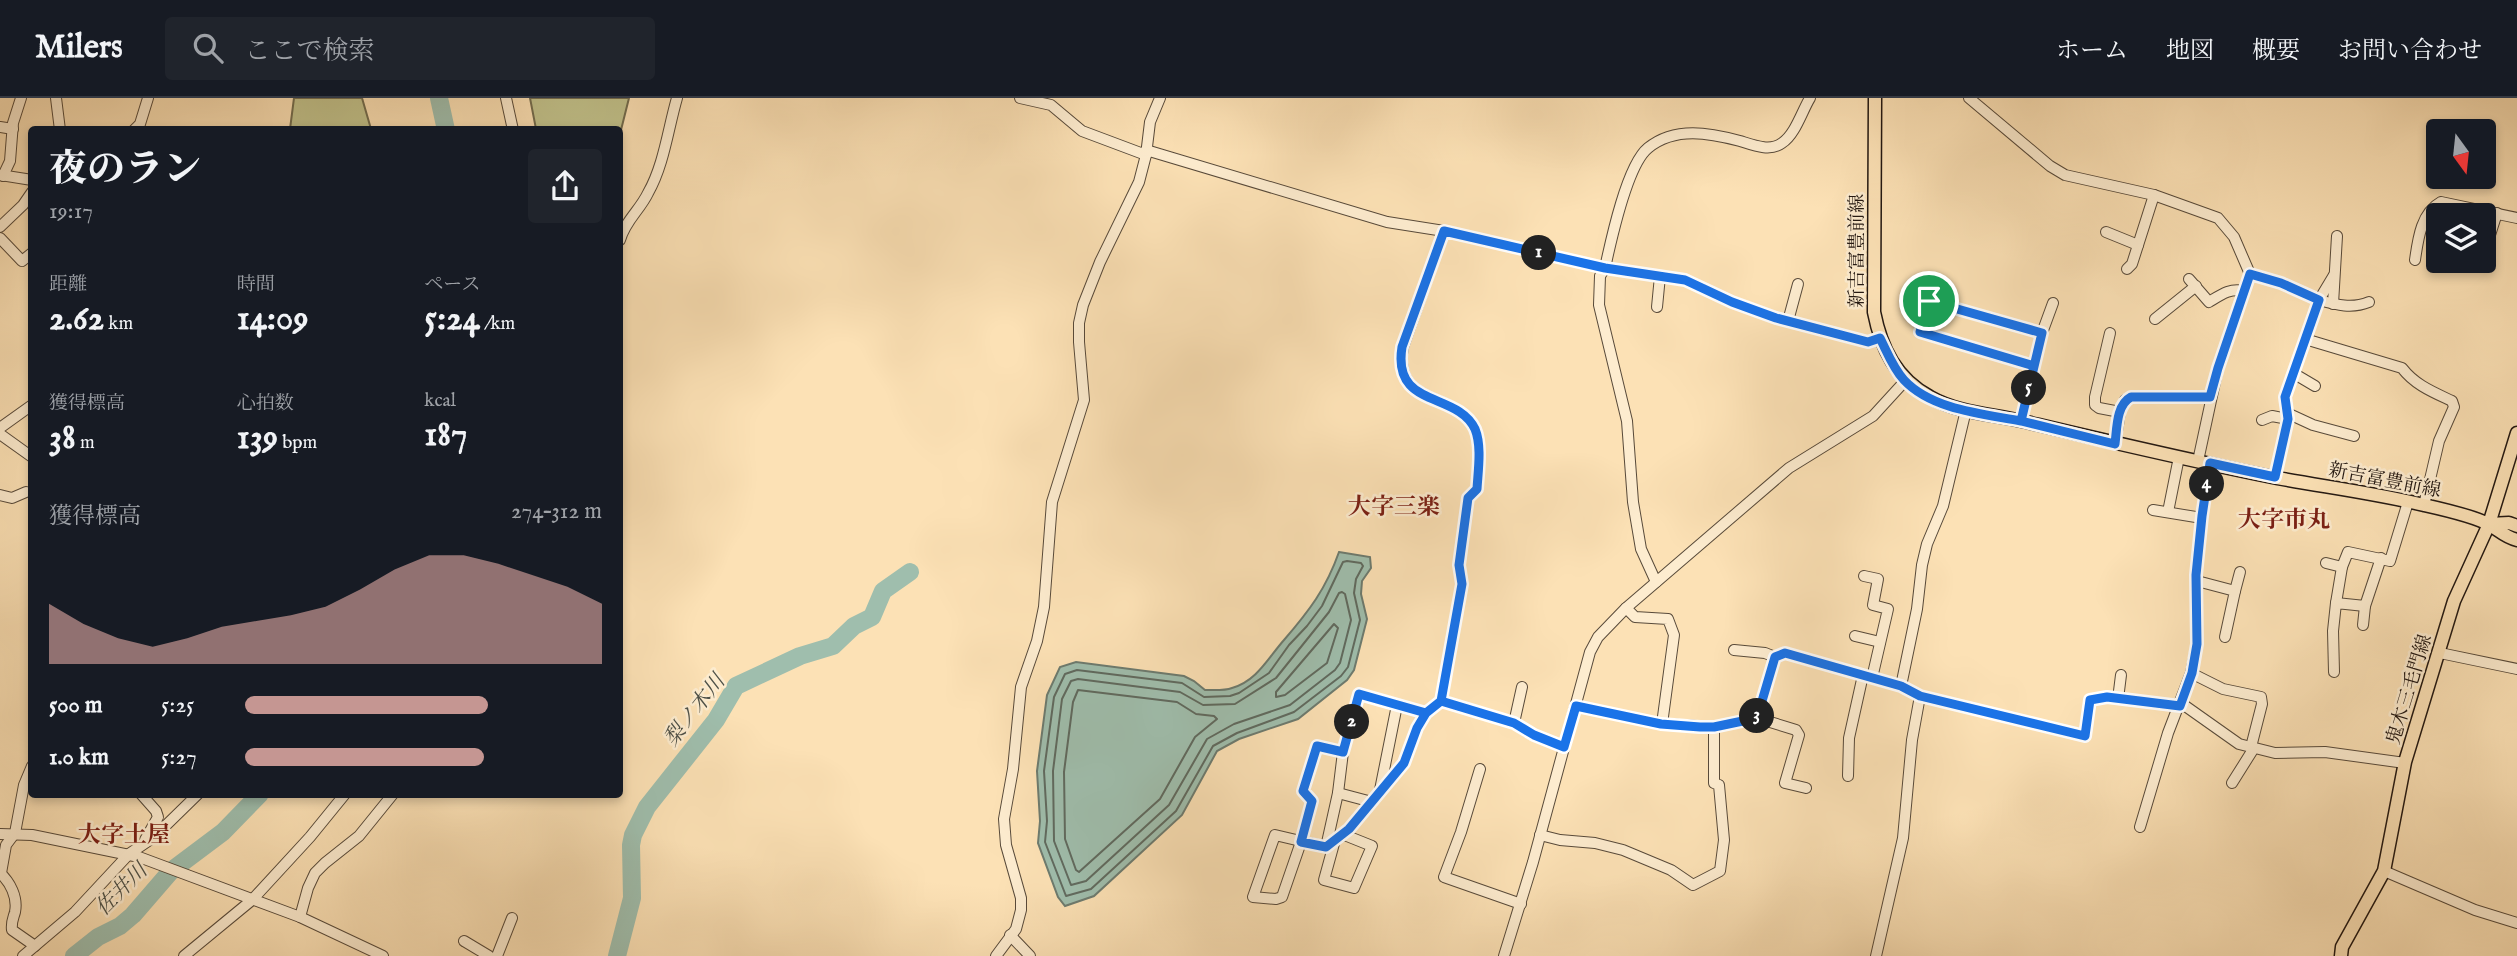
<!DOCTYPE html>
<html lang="ja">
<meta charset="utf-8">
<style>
:root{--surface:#171b24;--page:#20242c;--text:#f1f3f6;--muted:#9ea1a6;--line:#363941;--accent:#c59692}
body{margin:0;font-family:"IM FELL English","Noto Serif JP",serif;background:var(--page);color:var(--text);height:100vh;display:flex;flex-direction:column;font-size:26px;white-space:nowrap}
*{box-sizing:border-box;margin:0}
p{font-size:23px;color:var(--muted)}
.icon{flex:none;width:38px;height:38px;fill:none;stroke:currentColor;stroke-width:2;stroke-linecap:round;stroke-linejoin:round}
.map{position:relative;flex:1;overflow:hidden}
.drawer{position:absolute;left:28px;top:28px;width:595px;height:672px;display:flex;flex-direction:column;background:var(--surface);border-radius:7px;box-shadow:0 4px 10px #0003}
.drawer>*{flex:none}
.needle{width:46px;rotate:165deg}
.buttons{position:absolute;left:2426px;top:21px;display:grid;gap:14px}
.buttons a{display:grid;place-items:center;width:70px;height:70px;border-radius:7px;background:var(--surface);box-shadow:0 4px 10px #0003;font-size:35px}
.pin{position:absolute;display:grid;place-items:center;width:60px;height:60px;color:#fff;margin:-30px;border:4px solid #fff;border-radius:50%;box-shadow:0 2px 7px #0007}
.km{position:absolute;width:35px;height:35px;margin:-18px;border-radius:50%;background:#222;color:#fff;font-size:19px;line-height:35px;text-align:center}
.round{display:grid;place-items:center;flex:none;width:74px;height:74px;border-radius:7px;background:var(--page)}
.head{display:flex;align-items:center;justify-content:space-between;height:119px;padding:0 21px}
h1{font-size:38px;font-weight:800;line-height:52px}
.stats{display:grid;grid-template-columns:repeat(3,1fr);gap:10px;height:119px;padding:7px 21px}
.stats div{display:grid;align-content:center}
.stats b{font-size:35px;font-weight:800}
.stats small{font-size:19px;font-weight:400}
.stats p{font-size:19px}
.chart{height:196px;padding:14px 21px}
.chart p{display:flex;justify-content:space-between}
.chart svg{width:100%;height:126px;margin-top:7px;fill:var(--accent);opacity:.7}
ul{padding:0 21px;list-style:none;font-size:23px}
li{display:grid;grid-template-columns:112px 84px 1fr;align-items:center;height:52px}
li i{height:18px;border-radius:9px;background:var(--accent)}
header{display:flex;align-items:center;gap:42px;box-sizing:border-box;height:98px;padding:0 35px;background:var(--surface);border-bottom:2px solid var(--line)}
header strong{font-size:33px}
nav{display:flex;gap:38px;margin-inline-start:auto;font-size:24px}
.search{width:490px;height:63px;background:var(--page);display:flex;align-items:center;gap:18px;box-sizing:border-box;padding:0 24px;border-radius:7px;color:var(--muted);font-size:26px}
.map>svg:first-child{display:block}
</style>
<header>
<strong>Milers</strong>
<div class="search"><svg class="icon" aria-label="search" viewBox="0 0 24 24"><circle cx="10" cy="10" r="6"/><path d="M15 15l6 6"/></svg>ここで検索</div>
<nav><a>ホーム</a><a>地図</a><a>概要</a><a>お問い合わせ</a></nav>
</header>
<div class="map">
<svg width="2517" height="858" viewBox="0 0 2517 858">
<rect width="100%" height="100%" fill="#fce1b5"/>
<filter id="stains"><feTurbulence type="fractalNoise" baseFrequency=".00286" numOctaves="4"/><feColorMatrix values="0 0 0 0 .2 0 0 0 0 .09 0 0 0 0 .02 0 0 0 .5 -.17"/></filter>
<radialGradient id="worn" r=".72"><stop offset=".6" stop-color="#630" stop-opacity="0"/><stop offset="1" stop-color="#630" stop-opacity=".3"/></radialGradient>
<!-- green -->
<g fill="#c1c28c" stroke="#726c4e" stroke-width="2">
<polygon points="294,0 362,0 371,31 290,31"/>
<polygon points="530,0 629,0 620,36 620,32 536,31"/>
</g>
<!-- water -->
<path fill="#9fbead" stroke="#6d7b6f" stroke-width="2" d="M1339,454L1370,459L1371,470L1362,483L1361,496L1367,521L1354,572L1347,582L1298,621L1239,641L1217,653L1182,717L1094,798L1065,808L1058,799L1038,745L1040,723L1037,673L1047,597L1060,569L1076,564L1184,578L1194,583L1205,592C1214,592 1224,593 1232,590C1257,583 1268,560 1284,542C1309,513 1326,491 1339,454Z"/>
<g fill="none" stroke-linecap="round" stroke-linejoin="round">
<!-- shore -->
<g stroke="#606a5f" stroke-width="2">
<polygon points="1347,463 1361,465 1363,468 1356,481 1354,495 1360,522 1348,569 1341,578 1294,614 1237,635 1213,648 1176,713 1091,791 1066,798 1045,744 1047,723 1044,673 1054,599 1065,576 1077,572 1182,585 1204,599 1230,598 1239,595 1269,575 1289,547 1307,528 1322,508 1343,464"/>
<polygon points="1342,494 1345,496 1351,522 1340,565 1335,572 1290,607 1234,626 1207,641 1169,707 1086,783 1071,787 1054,743 1053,673 1062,601 1071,583 1078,581 1180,594 1203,607 1235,606 1276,580 1329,514 1339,495"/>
<polygon points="1334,526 1338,530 1327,565 1285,597 1276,599 1276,594"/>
<polygon points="1078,592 1177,604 1196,616 1214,618 1217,621 1195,639 1160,701 1079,774 1076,772 1065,741 1064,674 1073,604"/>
</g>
<!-- river -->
<g stroke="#9fbead" stroke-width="18">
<polyline points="439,0 446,32"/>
<polyline points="74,858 98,839 120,828 133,817 171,773 223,734 260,696"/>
<polyline points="617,858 632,800 631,747 633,737 647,709 716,622 736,588 800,558 833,548 854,528 872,519 883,493 910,474"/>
</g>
<!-- minor casing -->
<g stroke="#584a3a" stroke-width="12">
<g id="minor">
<polyline points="56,0 60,32"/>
<polyline points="506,0 513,32"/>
<polyline points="1020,0 1051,7 1082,33 1146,57"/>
<polyline points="1969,0 2050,68 2065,77 2154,97 2218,120 2234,139 2250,176 2281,185 2319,202 2285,299 2288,321 2275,379"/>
<polyline points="0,29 13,31"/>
<polyline points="134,32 140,26 148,0"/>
<polyline points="1146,52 1387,124 1444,133 1605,170 1685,182 1732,204 1776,220 1868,244 1879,240"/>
<polyline points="0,77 32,82"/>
<polyline points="3,78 10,63 13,25 21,0"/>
<polyline points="0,129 23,107 32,94"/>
<polyline points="2106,134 2138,147"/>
<polyline points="0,140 22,163 32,155"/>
<path d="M620,142C625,123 640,112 648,95C664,67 668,31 677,0"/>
<polyline points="2483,159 2497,115"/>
<path d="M2415,162C2418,141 2421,115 2441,104L2517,120"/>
<polyline points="2127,171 2132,166 2154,97"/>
<path d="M2334,177L2319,202C2337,207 2352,211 2369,204"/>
<path d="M2189,181L2209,204C2222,196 2230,190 2244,193"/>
<polyline points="2333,206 2337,138"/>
<polyline points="1657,209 1660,178"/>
<polyline points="2155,221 2196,188"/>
<polyline points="1788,223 1798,186"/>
<polyline points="2110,235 2095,299 2095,307 2099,310 2120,314 2115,346"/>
<path d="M2305,241L2402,270C2415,287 2433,294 2452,303L2454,309L2439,343L2424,407"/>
<polyline points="2034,268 1921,234 1929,203 2042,235"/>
<polyline points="2293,275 2315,288"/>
<polyline points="1966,312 1943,408 1927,446 1922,467 1917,511 1901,588 1920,598 2085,638 2090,602 2107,599 2180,608"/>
<polyline points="2120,314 2125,302 2131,299 2210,299"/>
<polyline points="2287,315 2313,327 2354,338"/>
<polyline points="2262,322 2272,318 2288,321"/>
<polyline points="2021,323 2042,235 2053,205"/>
<polyline points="0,330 32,307"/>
<polyline points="0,336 32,359"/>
<polyline points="2198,363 2218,270 2250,176"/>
<polyline points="0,397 12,400 26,394"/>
<polyline points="2153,412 2202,420"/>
<polyline points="2168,414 2179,359"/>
<polyline points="2326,465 2342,469 2348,454 2390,463 2408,404"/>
<polyline points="1864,478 1878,481 1873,507 1888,511 1872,580"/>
<polyline points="2197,483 2235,493 2225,539"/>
<path d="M1656,484L1641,451L1633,404L1627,323L1599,207L1600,178L1605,170C1611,142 1627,67 1648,50C1675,28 1710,35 1740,43C1753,47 1770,54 1782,45C1795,37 1802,13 1810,0"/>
<polyline points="2235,493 2240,474"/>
<polyline points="2336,505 2342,469"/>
<polyline points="1626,510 1635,519 1668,521 1674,537 1662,626"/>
<polyline points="2363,527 2365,508"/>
<polyline points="1855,538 1880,544"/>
<polyline points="1734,552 1765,555 1775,559"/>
<polyline points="2440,555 2517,571"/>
<polyline points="2334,574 2333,533 2336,505 2365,508 2381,460"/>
<polyline points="2191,575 2223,591 2261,599 2262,606 2251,649"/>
<polyline points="2118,601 2121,577"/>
<polyline points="1441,603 1514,625 1533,637 1564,649"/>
<polyline points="2181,605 2239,646 2275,655 2325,654 2405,665"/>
<polyline points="1576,608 1662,626 1714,629 1757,620 1796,632 1799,637 1785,685 1806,690"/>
<polyline points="1757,620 1775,559 1785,555 1901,588"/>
<polyline points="1514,625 1522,589"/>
<path d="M1343,654L1317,648L1303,693L1312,703L1301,744L1282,799L1276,801L1253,799L1275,737L1326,749L1349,731L1404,665L1417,630L1426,615L1441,603L1462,487L1459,467L1468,400L1477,391C1478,373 1482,348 1475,331C1457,293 1392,310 1403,249L1444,133"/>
<polyline points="1480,671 1461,734 1444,779 1521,806"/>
<polyline points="1848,678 1849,640 1863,577"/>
<polyline points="2232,685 2254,650"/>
<polyline points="1380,692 1397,607"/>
<polyline points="1338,695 1372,704"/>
<polyline points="141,696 156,713 158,719 145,742"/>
<polyline points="2140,729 2168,635 2191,575 2197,546 2196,477 2202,418 2210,365"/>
<polyline points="0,736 32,737 139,759 300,819 383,858"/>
<polyline points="1540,737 1560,742 1595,745 1623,752 1671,772 1693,787 1720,773 1724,742 1719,687 1714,685 1714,629"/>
<polyline points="1335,742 1324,782 1354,790 1372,748 1342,736"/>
<polyline points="1326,749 1338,695 1343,654 1359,596 1426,615"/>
<polyline points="2384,773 2475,812 2517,825"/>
<path d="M0,775C10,784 18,799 15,814C13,821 11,824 12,832L35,848"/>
<polyline points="1,775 6,747 15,735 24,687 32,668"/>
<polyline points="300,819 308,790 315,775 325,765 359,738 393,696"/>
<polyline points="1010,837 1030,858"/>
<polyline points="464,843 489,858"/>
<polyline points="23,858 75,814 129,756 154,739 198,696"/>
<polyline points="184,858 252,802 310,739 345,696"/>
<polyline points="497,858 512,820"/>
<polyline points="996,858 1016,831 1021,812 1021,800 1006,747 1004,721 1013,671 1021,589 1037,543 1044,509 1052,404 1084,302 1079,244 1079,225 1083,207 1100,164 1139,84 1146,57 1150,24 1160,0"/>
<polyline points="1504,858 1533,764 1590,554 1598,539 1626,510 1789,370 1873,318 1905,283"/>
<polyline points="1876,858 1903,740 1912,642 1920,598"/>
</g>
</g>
<!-- major casing -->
<g stroke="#221711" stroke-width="15">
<g id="major">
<path d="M1875,0L1874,214C1881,250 1896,281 1930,299C1958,315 1992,316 2022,323C2107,343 2191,363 2277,380C2326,389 2375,395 2424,407C2442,411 2474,418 2490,427C2500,433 2505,439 2517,442"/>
<polyline points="2489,426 2509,425 2517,428"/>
<polyline points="2341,858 2342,849 2384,773 2405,664 2454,503 2489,426 2517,335"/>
</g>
</g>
<!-- minor -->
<use href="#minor" stroke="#fdeccf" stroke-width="10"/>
<!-- major -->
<use href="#major" stroke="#fce1b5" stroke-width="12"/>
</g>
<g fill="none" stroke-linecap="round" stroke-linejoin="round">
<!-- route casing -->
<g stroke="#fff" stroke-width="14">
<path id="route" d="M1929,203L1920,234L2034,268L2021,323C1984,316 1932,312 1904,282C1893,270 1887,254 1880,240L1868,244L1776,220L1732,204L1685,182L1605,170L1444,133L1402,249C1392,311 1457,293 1475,331C1482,348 1478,373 1477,391L1468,400L1459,467L1462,486L1441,603L1426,615L1359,596L1343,654L1317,648L1303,693L1312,703L1301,744L1326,749L1349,731L1404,665L1417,630L1426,615L1441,603L1514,625L1534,637L1564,649L1576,608L1661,626L1700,629H1714L1757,620L1775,559L1785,555L1901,588L1920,598L2085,638L2090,602L2107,599L2180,608L2192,575L2197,546L2196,477L2202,418L2210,365L2275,379L2288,321L2285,299L2319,202L2281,185L2250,176L2218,270L2210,299H2131C2116,307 2117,331 2115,346L2021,323L2042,235L1929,203"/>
</g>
<!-- route -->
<use href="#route" stroke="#1a73e8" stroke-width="9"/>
</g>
<g text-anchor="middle" stroke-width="5" stroke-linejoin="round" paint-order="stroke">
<!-- street labels -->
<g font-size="19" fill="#221711" stroke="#fdeccf">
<text transform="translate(1856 153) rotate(-90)" y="7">新吉富豊前線</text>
<text transform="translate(2385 381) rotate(11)" y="7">新吉富豊前線</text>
<text transform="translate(2408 591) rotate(-73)" y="7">鬼木三毛門線</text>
</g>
<!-- water labels -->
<g font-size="21" font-style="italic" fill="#4e5148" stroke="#fdeccf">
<text transform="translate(694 612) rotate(-52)" y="7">梨ノ木川</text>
<text transform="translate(121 791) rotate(-45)" y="7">佐井川</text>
</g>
<!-- quarter labels -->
<g font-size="23" font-weight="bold" fill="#7a1f14" stroke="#fdeccf">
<text x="1394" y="416">大字三楽</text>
<text x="2284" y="429">大字市丸</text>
<text x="124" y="744">大字土屋</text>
</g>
</g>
<rect width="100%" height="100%" filter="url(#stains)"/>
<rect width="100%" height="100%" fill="url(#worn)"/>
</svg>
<div class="buttons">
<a><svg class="needle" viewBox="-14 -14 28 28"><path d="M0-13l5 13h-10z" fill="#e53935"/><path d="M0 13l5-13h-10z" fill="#9ea1a6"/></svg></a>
<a><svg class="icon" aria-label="layers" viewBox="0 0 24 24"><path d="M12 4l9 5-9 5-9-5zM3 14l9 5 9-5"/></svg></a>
</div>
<div class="pin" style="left:1929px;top:203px;background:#1e9e55"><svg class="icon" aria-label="arrive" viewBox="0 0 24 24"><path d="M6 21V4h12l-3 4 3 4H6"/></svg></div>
<b class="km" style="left:1539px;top:155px">1</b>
<b class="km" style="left:1352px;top:624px">2</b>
<b class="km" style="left:1757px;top:618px">3</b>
<b class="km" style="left:2207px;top:386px">4</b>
<b class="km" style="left:2029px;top:290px">5</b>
<section class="drawer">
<div class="head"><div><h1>夜のラン</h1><p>19:17</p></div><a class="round"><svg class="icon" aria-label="share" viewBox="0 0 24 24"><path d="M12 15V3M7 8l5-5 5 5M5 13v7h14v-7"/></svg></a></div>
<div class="stats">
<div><p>距離</p><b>2.62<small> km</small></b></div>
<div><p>時間</p><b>14:09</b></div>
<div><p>ペース</p><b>5:24<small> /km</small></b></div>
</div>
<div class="stats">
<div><p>獲得標高</p><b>38<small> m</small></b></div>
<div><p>心拍数</p><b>139<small> bpm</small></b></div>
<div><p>kcal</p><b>187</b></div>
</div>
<div class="chart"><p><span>獲得標高</span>274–312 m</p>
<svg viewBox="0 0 160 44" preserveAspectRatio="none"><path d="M0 44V23L10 30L20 35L30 38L40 35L50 31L60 29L70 27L80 24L90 18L100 11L110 6L120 6L130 9L140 13L150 17L160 23V44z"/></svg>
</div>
<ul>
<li><b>500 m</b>5:25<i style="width:68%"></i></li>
<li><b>1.0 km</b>5:27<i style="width:67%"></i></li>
</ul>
</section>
</div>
